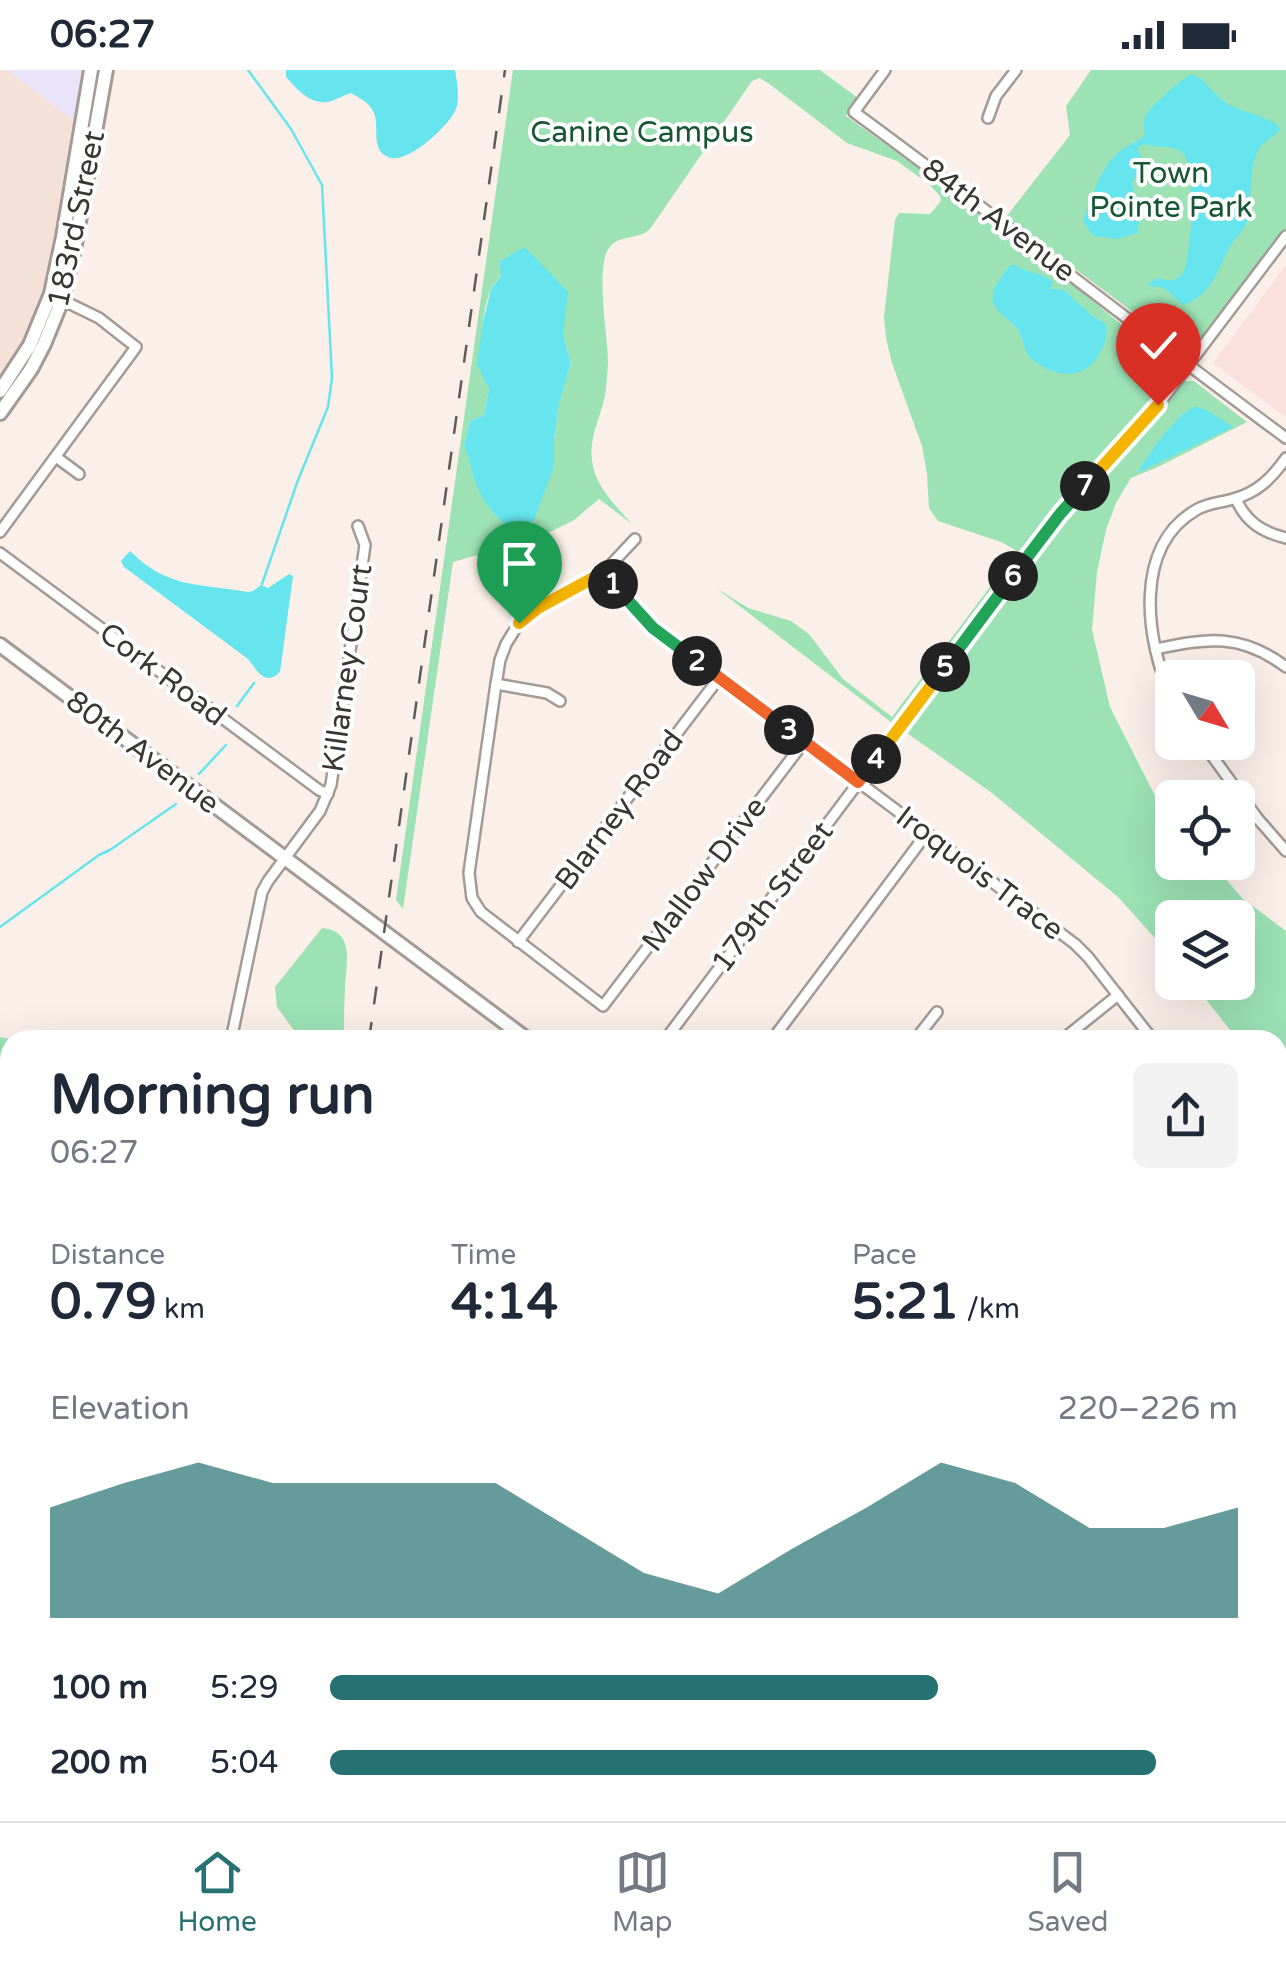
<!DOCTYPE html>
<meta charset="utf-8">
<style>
:root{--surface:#fff;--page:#f2f2f3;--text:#1f2937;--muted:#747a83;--line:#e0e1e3;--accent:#267172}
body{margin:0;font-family:"Varela Round",sans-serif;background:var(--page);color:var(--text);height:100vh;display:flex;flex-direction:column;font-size:38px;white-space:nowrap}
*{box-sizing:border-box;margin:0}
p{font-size:32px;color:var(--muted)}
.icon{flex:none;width:55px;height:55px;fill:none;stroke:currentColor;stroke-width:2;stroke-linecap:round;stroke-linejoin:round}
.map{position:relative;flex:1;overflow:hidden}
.drawer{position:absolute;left:0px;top:960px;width:1288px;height:792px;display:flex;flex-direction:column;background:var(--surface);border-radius:30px 30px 0 0;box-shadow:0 10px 40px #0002}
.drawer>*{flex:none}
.needle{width:65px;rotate:128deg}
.controls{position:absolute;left:1155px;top:590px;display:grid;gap:20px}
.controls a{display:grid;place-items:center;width:100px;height:100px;border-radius:15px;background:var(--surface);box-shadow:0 10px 40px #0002;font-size:50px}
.pin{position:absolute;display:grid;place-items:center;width:85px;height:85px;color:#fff;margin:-102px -42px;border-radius:50% 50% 50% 0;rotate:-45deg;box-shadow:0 0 10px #0007}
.pin .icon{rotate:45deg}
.km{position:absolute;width:50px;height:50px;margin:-25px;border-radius:50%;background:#222;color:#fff;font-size:28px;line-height:50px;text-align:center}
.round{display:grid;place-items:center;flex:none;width:105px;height:105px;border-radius:15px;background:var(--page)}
.summary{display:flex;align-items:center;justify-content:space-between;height:170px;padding:0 50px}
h1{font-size:55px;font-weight:700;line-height:75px}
.figures{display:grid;grid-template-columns:repeat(3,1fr);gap:15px;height:170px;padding:10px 50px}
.figures div{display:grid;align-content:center}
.figures b{font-size:50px;font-weight:700}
.figures small{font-size:28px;font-weight:400}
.figures p{font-size:28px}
.chart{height:280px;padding:20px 50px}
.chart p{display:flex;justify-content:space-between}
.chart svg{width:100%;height:180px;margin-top:10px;fill:var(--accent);opacity:.7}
ul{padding:0 50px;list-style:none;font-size:32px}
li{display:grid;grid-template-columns:160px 120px 1fr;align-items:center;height:75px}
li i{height:25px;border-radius:12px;background:var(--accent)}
.status{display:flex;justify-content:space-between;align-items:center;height:70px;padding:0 50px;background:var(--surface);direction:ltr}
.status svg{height:28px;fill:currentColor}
.tab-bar{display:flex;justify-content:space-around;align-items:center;height:140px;border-top:2px solid var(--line);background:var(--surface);font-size:28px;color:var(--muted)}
.tab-bar a{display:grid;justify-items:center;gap:5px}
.tab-bar .selected{color:var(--accent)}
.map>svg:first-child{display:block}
</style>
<div class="status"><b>06:27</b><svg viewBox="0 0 49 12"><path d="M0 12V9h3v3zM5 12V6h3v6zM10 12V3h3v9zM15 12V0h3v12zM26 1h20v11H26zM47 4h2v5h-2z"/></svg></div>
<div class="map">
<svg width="1286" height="1751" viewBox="0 0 1286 1751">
<rect width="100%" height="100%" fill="#faefe9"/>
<!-- built -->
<g fill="#f4e2d8">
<polygon points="0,0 7,0 84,58 55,220 0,323"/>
<polygon points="1278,1546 1286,1552 1286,1704 1278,1716"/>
</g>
<!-- industrial -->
<polygon fill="#ebe3f9" points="7,0 94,0 84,58"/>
<!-- education -->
<polygon fill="#fbe1dc" points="1286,195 1286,347 1213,293"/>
<!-- green -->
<g fill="#9ce2b5" fill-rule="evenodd">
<path d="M513,0H820L858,28L846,46L969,134L1074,215L1175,300L1173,307L1158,328L1057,438L895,655L716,518L748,538L791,551L809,564L843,609L892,647L1017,481L1001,472L938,451L929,438L927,404L922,376L892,293L886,268L884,247L895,150L899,143L930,144L941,131L940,126L930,115L897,91L847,73L768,13L760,8L752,11L650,159C639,170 619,164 609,178C595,197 608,267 608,292C607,304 607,318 604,330C599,350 589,369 592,390C594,415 616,436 632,454L599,429L574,450L540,467L453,492L403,839L396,830ZM501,206L563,265L571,293L559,334L554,370V396L474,409L469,385L464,376L470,351L484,345L489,319C477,300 481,241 491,219C491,218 500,207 501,206Z"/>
<polygon points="1091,0 1286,0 1286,158 1193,281 1182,279 1006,147 1070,65 1066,36"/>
<polygon points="1185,311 1194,311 1247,352 1158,397 1131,408 1116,433 1106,460 1097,502 1092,560 1110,637 1153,722 1172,745 1172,792 1212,793 1242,828 1286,861 1286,1030 1278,1019 1278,970 1238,970 1193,913 1238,912 1238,848 1172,848 1172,887 1118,827 992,723 904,661 1064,444"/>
<path d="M322,858C357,861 345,896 345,919C344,936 344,953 344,970H301L277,937L275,917Z"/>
<polygon points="0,967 15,970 10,970 10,1178 0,1183"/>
</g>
<!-- water -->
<g fill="#66e5ef">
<path d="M286,0H455C457,12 460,28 456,39C449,56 406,96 388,87C370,79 380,57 374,43C370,33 360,28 351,23C344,25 334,31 327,32C309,34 296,18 286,7Z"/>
<path d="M1191,4C1205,8 1210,21 1222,30C1239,43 1265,44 1281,58C1275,68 1264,69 1259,79C1247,100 1253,126 1248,149C1245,159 1237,166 1231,175C1217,199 1214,223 1184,235C1172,229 1168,214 1153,217L1148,214L1157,208C1165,210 1173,212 1180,207C1193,196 1196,96 1183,83C1172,73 1157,80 1146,74L1139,76L1138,80L1143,93L1132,113C1136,128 1142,148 1137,163L1117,169L1093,166L1084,152V147C1093,126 1100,98 1118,83C1127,75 1137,73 1145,65C1144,58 1143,54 1145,47C1150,36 1180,11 1191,4Z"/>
<path d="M525,177L568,222L563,265L571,293L559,334L554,370V396L534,450L516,462C497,450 482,432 474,409C470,398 470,387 464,376L470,351L484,345L489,319L477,294L483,252L491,219L501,206L500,191Z"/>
<path d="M1011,195H1015C1027,203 1044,203 1053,212L1050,219L1064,220L1091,245L1106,254C1108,265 1105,273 1100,283C1085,310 1057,309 1034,291C1022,282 1025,268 1016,257C1002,242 984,236 997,214C1002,206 1005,201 1011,195Z"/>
<path d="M1196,336L1208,341L1233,357L1137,403C1148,385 1176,344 1196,336Z"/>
<path d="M130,481C168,519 198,513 248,522L253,521L261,515L268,518L289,504L293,506L280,602C265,617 257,600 248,589L124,497L121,491Z"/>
</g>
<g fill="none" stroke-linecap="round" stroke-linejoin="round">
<!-- stream -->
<g stroke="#66e5ef" stroke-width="2.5">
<polyline points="248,0 291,59 322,115 332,308 328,337 298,410 262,514"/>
<polyline points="237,636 254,613"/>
<polyline points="199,704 226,675"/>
<polyline points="0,857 99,785 110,780 176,734"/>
</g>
<!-- street casing -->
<g stroke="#a59b95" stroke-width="14">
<g id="street">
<path d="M885,0L854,42C1000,149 1141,261 1286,368"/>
<polyline points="988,48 996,26 1016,0"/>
<polyline points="56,387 79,404"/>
<path d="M1236,429C1246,452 1262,462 1286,468"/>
<polyline points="0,462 136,277 99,248 58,228"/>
<polyline points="635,469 604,502 538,538 519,553 506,574 500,590 496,614 469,803 472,828 481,842 603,936 804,672"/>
<polyline points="0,483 319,720 328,724"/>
<polyline points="604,502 625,529 653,558 1075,874 1088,887 1153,970"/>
<path d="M1156,579C1208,568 1241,563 1286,597"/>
<polyline points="496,614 547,623 560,631"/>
<path d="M1172,629C1146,572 1132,477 1196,440C1208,433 1220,433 1233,429C1257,423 1272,408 1286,388"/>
<polyline points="1202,672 1258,749 1286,781"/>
<polyline points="518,872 719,608"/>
<polyline points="231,970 262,822 268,811 320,741 331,715 365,475 358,456"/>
<polyline points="665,970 1060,444 1158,335 1286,166"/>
<polyline points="772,970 927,763"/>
<polyline points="915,970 937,942"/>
<polyline points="1062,970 1118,925"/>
<polyline points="1278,1128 1286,1139"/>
<polyline points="0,1190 10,1185"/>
<polyline points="1278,1428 1286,1434"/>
<polyline points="0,1452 10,1458"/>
<polyline points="1278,1727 1286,1716"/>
<polyline points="415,1742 417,1751"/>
<polyline points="649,1742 652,1751"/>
<polyline points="785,1742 800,1751"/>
<polyline points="120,1751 121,1742"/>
<polyline points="293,1751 361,1742"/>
<polyline points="522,1751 559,1742"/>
<polyline points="865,1751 880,1742"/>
<polyline points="1014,1751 1018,1742"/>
<polyline points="1135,1751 1137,1742"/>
<polyline points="1259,1751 1265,1742"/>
</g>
</g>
<!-- secondary casing -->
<g stroke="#a59b95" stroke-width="18">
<g id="secondary">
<polyline points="0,321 30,275 51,224 63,167 91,0"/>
<polyline points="0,343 31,299 44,274 62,230 75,174 106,0"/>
<polyline points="0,575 528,970"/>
<polyline points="1278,1527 1286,1534"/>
</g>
</g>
<!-- street -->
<use href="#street" stroke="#fff" stroke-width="9"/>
<!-- secondary -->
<use href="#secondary" stroke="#fff" stroke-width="12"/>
<!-- rail -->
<g stroke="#605a58" stroke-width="2.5" stroke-dasharray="18 18" stroke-linecap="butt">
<polyline points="369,970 505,0"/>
<polyline points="253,1751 254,1742"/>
</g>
</g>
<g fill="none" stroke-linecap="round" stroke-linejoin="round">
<!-- split-1 casing -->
<g stroke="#fff" stroke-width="20">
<polyline id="split-1" points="519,553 538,538 604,502 613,514"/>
</g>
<!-- split-2 casing -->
<g stroke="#fff" stroke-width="20">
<polyline id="split-2" points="613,514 653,558 697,591"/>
</g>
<!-- split-3 casing -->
<g stroke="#fff" stroke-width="20">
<polyline id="split-3" points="697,591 789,660"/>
</g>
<!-- split-4 casing -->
<g stroke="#fff" stroke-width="20">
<polyline id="split-4" points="789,660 858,712 876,689"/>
</g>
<!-- split-5 casing -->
<g stroke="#fff" stroke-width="20">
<polyline id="split-5" points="876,689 945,597"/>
</g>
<!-- split-6 casing -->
<g stroke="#fff" stroke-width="20">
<polyline id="split-6" points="945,597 1013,506"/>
</g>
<!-- split-7 casing -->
<g stroke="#fff" stroke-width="20">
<polyline id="split-7" points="1013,506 1060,444 1085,416"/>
</g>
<!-- split-8 casing -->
<g stroke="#fff" stroke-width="20">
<polyline id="split-8" points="1085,416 1158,335"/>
</g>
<!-- split-1 -->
<use href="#split-1" stroke="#f5b400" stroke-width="12"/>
<!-- split-2 -->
<use href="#split-2" stroke="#22a559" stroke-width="12"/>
<!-- split-3 -->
<use href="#split-3" stroke="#f0652b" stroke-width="12"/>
<!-- split-4 -->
<use href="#split-4" stroke="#f0652b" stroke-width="12"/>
<!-- split-5 -->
<use href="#split-5" stroke="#f5b400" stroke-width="12"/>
<!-- split-6 -->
<use href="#split-6" stroke="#22a559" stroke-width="12"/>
<!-- split-7 -->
<use href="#split-7" stroke="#22a559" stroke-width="12"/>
<!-- split-8 -->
<use href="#split-8" stroke="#f5b400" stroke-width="12"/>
</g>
<g text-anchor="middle" stroke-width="8" stroke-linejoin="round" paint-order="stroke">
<!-- park labels -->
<g font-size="30" fill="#165635" stroke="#fff">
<text x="642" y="72">Canine Campus</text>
<text x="1171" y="113">Town<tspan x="1171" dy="34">Pointe Park</tspan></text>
</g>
<!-- street labels -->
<g font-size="30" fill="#3a3634" stroke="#fff">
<text transform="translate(76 149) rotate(-78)" y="10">183rd Street</text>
<text transform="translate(999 150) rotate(37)" y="10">84th Avenue</text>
<text transform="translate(347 598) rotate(-82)" y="10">Killarney Court</text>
<text transform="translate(163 604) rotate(37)" y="10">Cork Road</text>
<text transform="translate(143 682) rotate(37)" y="10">80th Avenue</text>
<text transform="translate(619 740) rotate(-53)" y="10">Blarney Road</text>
<text transform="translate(980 803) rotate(37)" y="10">Iroquois Trace</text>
<text transform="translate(704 804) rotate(-53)" y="10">Mallow Drive</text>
<text transform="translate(772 827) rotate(-53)" y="10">179th Street</text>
</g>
</g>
</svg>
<div class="controls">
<a><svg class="needle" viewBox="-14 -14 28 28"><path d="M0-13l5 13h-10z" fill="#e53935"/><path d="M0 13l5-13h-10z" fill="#747a83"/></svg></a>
<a><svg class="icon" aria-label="locate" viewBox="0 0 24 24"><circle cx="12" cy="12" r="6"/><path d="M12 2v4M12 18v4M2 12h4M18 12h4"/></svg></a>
<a><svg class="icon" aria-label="layers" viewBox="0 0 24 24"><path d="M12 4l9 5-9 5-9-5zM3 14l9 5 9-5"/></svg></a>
</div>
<div class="pin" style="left:519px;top:553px;background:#1e9e55"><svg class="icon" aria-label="arrive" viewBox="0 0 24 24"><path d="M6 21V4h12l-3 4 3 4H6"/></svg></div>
<div class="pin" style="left:1158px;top:335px;background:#d93025"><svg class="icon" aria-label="check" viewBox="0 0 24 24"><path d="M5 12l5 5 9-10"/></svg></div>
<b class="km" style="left:613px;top:514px">1</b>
<b class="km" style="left:697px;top:591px">2</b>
<b class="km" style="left:789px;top:660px">3</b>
<b class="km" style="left:876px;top:689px">4</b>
<b class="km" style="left:945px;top:597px">5</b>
<b class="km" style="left:1013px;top:506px">6</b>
<b class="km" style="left:1085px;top:416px">7</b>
<section class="drawer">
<div class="summary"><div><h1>Morning run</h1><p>06:27</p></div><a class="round"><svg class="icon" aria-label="share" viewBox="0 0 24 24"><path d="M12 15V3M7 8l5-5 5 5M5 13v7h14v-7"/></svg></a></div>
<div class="figures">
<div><p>Distance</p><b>0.79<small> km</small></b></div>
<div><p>Time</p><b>4:14</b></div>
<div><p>Pace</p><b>5:21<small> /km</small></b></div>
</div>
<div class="chart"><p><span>Elevation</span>220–226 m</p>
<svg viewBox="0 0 160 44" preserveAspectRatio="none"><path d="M0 44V17L10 11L20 6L30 11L40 11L50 11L60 11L70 22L80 33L90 38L100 27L110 17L120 6L130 11L140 22L150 22L160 17V44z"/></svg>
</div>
<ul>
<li><b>100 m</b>5:29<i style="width:67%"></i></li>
<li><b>200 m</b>5:04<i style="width:91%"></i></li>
</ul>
</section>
</div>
<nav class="tab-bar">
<a class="selected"><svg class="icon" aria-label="home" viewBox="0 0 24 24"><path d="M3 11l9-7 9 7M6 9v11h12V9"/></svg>Home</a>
<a><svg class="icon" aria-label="map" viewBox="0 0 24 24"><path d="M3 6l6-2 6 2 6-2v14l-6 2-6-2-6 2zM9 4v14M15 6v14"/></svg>Map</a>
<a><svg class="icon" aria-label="saved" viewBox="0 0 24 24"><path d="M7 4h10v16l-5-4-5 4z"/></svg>Saved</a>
</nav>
